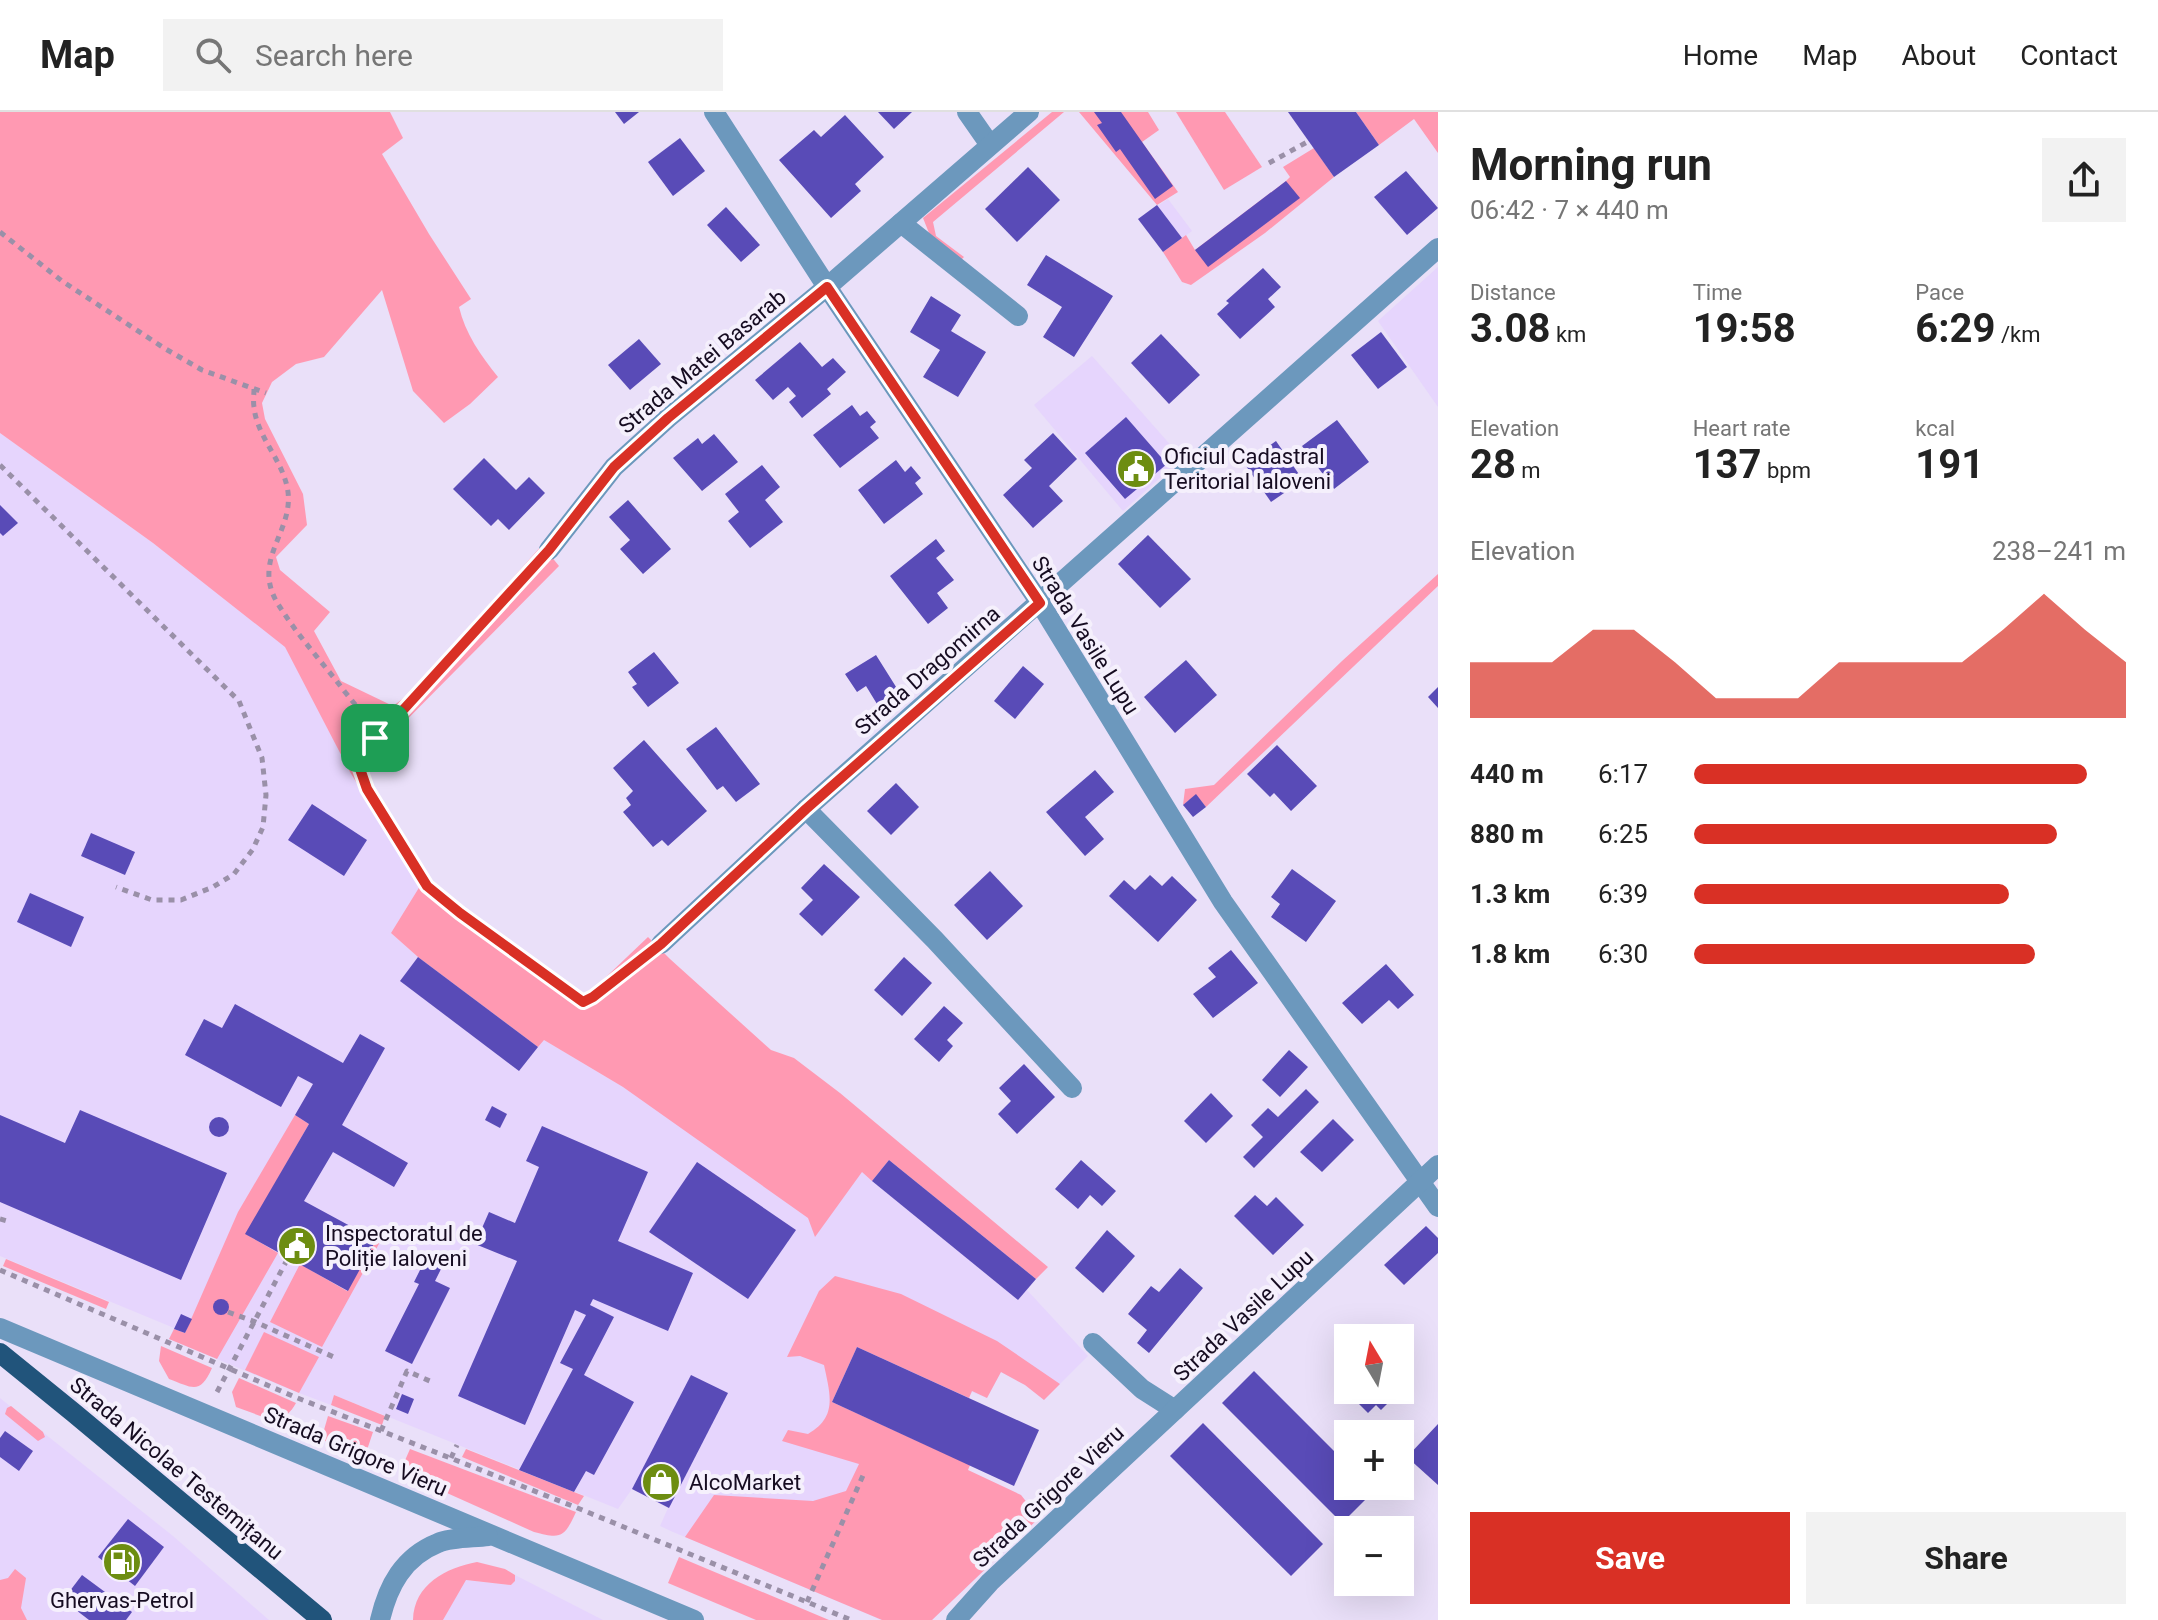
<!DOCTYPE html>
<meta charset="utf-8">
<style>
:root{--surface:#fff;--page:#f2f2f2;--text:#222;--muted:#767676;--line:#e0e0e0;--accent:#d93025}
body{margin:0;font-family:Roboto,sans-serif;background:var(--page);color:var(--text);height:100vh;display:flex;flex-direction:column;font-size:30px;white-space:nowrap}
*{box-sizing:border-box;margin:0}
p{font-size:26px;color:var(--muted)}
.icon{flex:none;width:44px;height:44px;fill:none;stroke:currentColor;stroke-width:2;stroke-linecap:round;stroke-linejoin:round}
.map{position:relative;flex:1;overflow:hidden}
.panel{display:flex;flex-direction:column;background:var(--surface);width:720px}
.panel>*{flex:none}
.needle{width:52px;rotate:350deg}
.controls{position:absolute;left:1334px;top:1212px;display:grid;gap:16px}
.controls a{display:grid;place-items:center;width:80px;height:80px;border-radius:0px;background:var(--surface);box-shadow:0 8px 32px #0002;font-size:40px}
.pin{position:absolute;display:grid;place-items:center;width:68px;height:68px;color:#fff;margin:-34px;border-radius:16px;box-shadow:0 4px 12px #0006}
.round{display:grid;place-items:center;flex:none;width:84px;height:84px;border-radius:0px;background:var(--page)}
.overview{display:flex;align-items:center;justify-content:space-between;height:136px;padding:0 32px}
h1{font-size:44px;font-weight:700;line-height:60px}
.figures{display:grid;grid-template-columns:repeat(3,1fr);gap:12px;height:136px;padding:8px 32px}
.figures div{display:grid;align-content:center}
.figures b{font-size:40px;font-weight:700}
.figures small{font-size:22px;font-weight:400}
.figures p{font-size:22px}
.chart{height:224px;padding:16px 32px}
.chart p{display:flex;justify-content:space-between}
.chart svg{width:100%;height:144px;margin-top:8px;fill:var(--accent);opacity:.7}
.primary-button{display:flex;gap:16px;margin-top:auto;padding:16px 32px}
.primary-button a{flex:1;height:92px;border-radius:0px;background:var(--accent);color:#fff;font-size:32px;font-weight:700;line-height:92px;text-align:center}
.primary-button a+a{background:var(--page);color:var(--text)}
ul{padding:0 32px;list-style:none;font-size:26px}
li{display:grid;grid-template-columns:128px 96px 1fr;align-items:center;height:60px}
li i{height:20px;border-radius:10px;background:var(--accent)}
header{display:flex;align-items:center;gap:48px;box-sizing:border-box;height:112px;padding:0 40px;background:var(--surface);border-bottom:2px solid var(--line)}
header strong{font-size:38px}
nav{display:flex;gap:44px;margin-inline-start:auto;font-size:28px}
.search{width:560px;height:72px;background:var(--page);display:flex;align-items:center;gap:20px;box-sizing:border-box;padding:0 28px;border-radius:0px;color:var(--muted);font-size:30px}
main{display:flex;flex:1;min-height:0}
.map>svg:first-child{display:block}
</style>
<header>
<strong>Map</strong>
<div class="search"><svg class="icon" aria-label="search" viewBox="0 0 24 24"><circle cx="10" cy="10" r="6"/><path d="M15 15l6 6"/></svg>Search here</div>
<nav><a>Home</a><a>Map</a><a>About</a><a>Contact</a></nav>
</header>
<main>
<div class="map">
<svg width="1438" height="1508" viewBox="0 0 1438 1508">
<rect width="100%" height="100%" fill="#eae0f9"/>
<!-- built -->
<g fill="#e6d5fd">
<polygon points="1168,87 1192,119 1163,140 1138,107"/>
<polygon points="1438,155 1438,295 1378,209"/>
<polygon points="1092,244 1182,346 1123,399 1034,293"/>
<polygon points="0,321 153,431 286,535 350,660 420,774 391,821 418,845 537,934 544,928 623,975 889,1048 1036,1167 1027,1178 1088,1244 1044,1288 1025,1273 1001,1260 987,1286 972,1280 963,1298 986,1321 967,1358 1021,1383 1039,1406 932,1508 882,1508 673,1420 660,1414 668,1396 632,1377 618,1397 334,1283 331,1293 299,1281 169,1227 174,1216 0,1144"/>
<polygon points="0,1286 173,1424 269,1508 0,1508"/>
<polygon points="515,1463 603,1508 443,1508 465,1468 511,1473 515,1469"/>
</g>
<!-- green -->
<g fill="#ff99b2">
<path d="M0,0H390L403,26L382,42L429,122L471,187L459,195C465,221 481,244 498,265L470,292L444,311L413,279L382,178L324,245L296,252L272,270L262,291L265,307L303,382L307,413L276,445L280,458L330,500L314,519L341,569L393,594L412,580L542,433L559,454L366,649L369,668L426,768L482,812L584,886L648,825L670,847L771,938L794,946L840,981L1048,1155L1036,1167L889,1048L872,1069L862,1060L815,1125L808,1106L623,975L544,928L538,935L418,845L391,821L420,774L350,660L285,535L153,431L0,321Z"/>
<polygon points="1052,0 1064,0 933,110 936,124 964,145 960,149 929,121 923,106"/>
<polygon points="1079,0 1148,0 1159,18 1142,30 1178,80 1157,93"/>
<polygon points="1176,0 1225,0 1262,55 1224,78"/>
<polygon points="1356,0 1438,0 1438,41 1414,7 1379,33"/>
<polygon points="1314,36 1334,65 1265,121 1191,173 1182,170 1163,140 1186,123 1195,138 1286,69 1290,65 1283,55"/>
<polygon points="1438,462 1438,474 1206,695 1196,683 1183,693 1185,677 1214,673 1342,549"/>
<polygon points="295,1003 309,1012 246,1122 278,1141 217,1247 169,1227 174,1217 185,1221 238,1100"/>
<polygon points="376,1128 380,1130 322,1235 270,1210 300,1152 347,1179"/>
<polygon points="6,1147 109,1190 106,1197 3,1154"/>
<path d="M835,1164L901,1182L997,1229L1060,1272L1044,1288L1025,1273L1001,1260L987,1286L972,1279L969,1286L857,1235L832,1290L970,1353L968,1358L1021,1383L1039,1406L932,1508H882L685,1425L714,1383L813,1389L846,1379L859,1352L782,1329L788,1318L808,1322C838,1305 830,1282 824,1253L800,1244L787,1245L819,1179Z"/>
<polygon points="264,1220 319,1245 299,1281 245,1258"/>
<path d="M161,1234L212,1256C200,1283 193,1276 169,1267L159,1249Z"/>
<path d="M239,1266L296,1291C291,1300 285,1306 274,1309L236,1295L232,1280Z"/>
<polygon points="334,1283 385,1304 382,1313 331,1293"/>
<polygon points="11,1294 43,1320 45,1325 38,1329 5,1302 7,1296"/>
<polygon points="328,1304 373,1320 364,1347 325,1329 324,1318"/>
<path d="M410,1337L576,1400C564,1426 561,1427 534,1420L400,1360Z"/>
<polygon points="466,1337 584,1384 578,1393 462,1345"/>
<polygon points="679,1445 829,1508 756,1508 668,1471"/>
<path d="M477,1450L505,1457L515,1463V1469L511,1473L466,1468L443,1508H413C414,1472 446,1456 477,1450Z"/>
<polygon points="15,1457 26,1466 21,1496 27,1508 0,1508 0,1468 8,1466"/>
</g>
<!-- building -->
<g fill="#594bb7">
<polygon points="615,0 639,0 624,12"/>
<polygon points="878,0 912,0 894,17"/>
<polygon points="1094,0 1121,0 1173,74 1155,87 1120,37 1116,40 1097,13 1102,11"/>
<polygon points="1288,0 1356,0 1379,33 1334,65"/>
<polygon points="845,3 884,45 855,72 861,79 831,106 779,48 814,18 821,25"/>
<polygon points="680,26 705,59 673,84 648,50"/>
<polygon points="1028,55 1060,88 1017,130 985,97"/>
<polygon points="1406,59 1438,96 1407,123 1374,85"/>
<polygon points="1286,69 1300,86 1208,155 1195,138"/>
<polygon points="1157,93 1182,126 1163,140 1138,107"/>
<polygon points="726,95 760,133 741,150 707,113"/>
<polygon points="1046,143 1113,184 1074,245 1043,225 1062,195 1027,173"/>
<polygon points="1263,156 1281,175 1268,187 1275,195 1240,227 1217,202 1229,191 1226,189"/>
<polygon points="931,184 961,203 951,219 986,240 958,285 923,265 940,238 910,220"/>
<polygon points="1381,220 1407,255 1378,277 1351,243"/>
<polygon points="1161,222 1200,263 1169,292 1131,251"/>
<polygon points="639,227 661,252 630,278 608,253"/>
<polygon points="800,230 822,255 833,246 846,260 827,277 831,282 802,306 789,290 796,284 788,275 773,288 755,268"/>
<polygon points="852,293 860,304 867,299 876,310 870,315 879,326 840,356 813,323"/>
<polygon points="1126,305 1167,352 1125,387 1085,341"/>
<polygon points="1337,308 1369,350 1334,377 1302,334"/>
<polygon points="1053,321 1077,347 1049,374 1063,389 1033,416 1003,383 1032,356 1024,348"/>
<polygon points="714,322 738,350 702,379 673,346 698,326 702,332"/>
<polygon points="1276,329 1303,368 1271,390 1244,351"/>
<polygon points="484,346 516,378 529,365 545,381 509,418 498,407 491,414 453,377"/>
<polygon points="896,348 905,360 911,354 921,366 915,371 923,382 884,412 858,378"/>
<polygon points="762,353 780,375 765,388 783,410 750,436 728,409 739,400 725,382"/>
<polygon points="628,388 671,437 643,462 620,437 630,428 609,405"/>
<polygon points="0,393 18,411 3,424 0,421"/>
<polygon points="1148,423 1191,467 1160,496 1118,452"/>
<polygon points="936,427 945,439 936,446 954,468 937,481 948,496 928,512 890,464"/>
<polygon points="654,540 679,571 648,595 632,575 637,572 628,560"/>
<polygon points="876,543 898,578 877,592 866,574 857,580 845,562"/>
<polygon points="1186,548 1217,583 1175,621 1144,585"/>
<polygon points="1023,554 1044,572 1015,607 994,589"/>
<polygon points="1438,575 1438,596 1428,585"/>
<polygon points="716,615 760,672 736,690 723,674 717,678 686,637"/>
<polygon points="644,628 707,699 668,734 662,728 653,735 623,700 631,693 626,686 633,679 613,656"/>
<polygon points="1277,633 1317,674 1291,699 1274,681 1270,685 1247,662"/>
<polygon points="1095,658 1114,680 1085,705 1104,727 1085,744 1046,700"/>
<polygon points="896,671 919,695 891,723 867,699"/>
<polygon points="1196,682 1206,695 1193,705 1183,693"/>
<polygon points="312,692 367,728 344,764 288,728"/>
<polygon points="91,721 135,740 125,763 81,744"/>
<polygon points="824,752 860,785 822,824 799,802 813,788 801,776"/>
<polygon points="1292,757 1336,789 1306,830 1271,805 1280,792 1271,785"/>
<polygon points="990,759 1023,794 987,828 954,793"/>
<polygon points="1150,763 1162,774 1172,764 1197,788 1158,830 1109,784 1124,768 1135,778"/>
<polygon points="30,781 84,805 71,835 17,810"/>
<polygon points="1231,838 1258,871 1213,906 1193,882 1216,865 1208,856"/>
<polygon points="418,845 538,935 519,959 400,869"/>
<polygon points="904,845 932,871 902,904 874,878"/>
<polygon points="1386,852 1414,883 1398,897 1389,888 1362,912 1342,891"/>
<polygon points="235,892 343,951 360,922 385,936 342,1013 408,1051 394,1075 333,1040 304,1089 376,1128 348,1179 245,1122 309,1012 295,1003 313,972 298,964 281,995 185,943 204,907 222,916"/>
<polygon points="944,894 963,911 947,928 953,934 939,950 914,927"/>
<polygon points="1289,938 1308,955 1280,985 1262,968"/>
<polygon points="1024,952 1055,985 1017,1022 998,1002 1011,989 999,976"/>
<polygon points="1306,977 1319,990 1254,1056 1243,1045 1263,1025 1251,1013 1268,996 1278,1005"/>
<polygon points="1211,981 1233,1004 1206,1031 1184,1009"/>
<polygon points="492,994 507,1002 500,1016 485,1008"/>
<polygon points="80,998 227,1061 181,1168 0,1090 0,1003 65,1031"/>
<circle cx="219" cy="1015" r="10"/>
<polygon points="1333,1007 1354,1028 1322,1060 1300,1040"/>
<polygon points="542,1014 648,1060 618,1129 693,1161 668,1219 593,1187 590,1193 614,1205 584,1263 634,1290 594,1363 586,1359 574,1380 519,1358 573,1257 560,1251 586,1203 575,1198 525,1313 458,1284 517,1149 475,1132 489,1100 515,1111 539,1055 526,1049"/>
<polygon points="889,1048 1036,1167 1018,1188 872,1069"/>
<polygon points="1081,1048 1116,1079 1102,1094 1090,1083 1078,1097 1055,1077"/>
<polygon points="697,1050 796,1118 748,1187 649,1120"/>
<polygon points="1255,1083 1267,1094 1276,1085 1304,1113 1273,1143 1234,1104"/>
<polygon points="1426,1114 1438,1126 1438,1141 1404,1173 1384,1153"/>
<polygon points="1107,1118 1135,1144 1103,1181 1075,1156"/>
<polygon points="428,1142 444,1151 435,1169 450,1176 412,1252 385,1239 419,1172 414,1170"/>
<polygon points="1180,1156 1203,1176 1149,1241 1137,1231 1147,1218 1128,1202 1151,1174 1159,1180"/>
<circle cx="221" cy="1195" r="8"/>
<polygon points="181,1202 192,1207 185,1221 174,1217"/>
<polygon points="857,1235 1039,1318 1014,1374 832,1290"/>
<polygon points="1348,1257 1348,1278 1395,1278 1398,1281 1381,1298 1376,1293 1368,1301 1336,1269"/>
<polygon points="1254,1259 1348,1353 1348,1374 1369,1374 1374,1379 1342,1411 1222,1291"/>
<polygon points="691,1263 728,1281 669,1396 632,1377"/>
<polygon points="402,1282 414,1287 408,1302 396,1297"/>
<polygon points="1203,1311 1323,1432 1291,1464 1170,1344"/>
<polygon points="1438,1312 1438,1373 1407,1345"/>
<polygon points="5,1319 33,1339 19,1359 0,1345 0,1326"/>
<polygon points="128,1407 164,1435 135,1474 98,1445"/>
<polygon points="82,1463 132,1500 126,1508 89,1508 63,1488"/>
</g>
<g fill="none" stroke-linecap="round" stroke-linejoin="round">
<!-- path -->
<g stroke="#9a90a8" stroke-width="5" stroke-dasharray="6 6" stroke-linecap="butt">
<polyline points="1269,51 1309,29"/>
<polyline points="0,120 62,169 164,236 202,258 266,281"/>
<path d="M254,277C254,283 253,289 254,295C257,326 284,349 288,380C293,421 251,448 278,492C297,523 323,551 345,580C358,596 367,606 375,626"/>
<polyline points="0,353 239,589 262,646 266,683 263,715 253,737 234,762 213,775 181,788 152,788 116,775"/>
<polyline points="533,456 404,597 359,641 359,654 367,677 427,774 460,801 583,890 593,885 643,846"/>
<polyline points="0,1107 7,1109"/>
<polyline points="0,1158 295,1285 575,1395 851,1508"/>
<polyline points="228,1200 253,1209 336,1246"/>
<polyline points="217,1280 288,1146"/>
<polyline points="381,1319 407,1259 432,1270"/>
<polyline points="451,1346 457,1333"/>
<polyline points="807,1490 865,1359"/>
</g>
<!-- minor -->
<g stroke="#6c98bd" stroke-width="20">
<polyline points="714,0 827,175 1040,491 1223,790 1438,1095"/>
<polyline points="967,0 990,33"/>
<polyline points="901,111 1018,204"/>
<polyline points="549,438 614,355 668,306 827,175 1029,0"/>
<polyline points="806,697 935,828 1072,976"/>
<polyline points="661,832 806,697 1438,136"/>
<polyline points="0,1216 694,1508"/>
<polyline points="1093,1231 1142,1277 1175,1298"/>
<path d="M380,1508C388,1474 403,1445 438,1431C452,1425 473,1426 488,1424"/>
<polyline points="956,1508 990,1470 1438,1053"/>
</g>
<!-- major -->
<polyline stroke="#21547b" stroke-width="20" points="0,1241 74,1301 322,1508"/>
</g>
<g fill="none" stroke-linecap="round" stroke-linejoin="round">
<!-- route casing -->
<g stroke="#fff" stroke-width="16">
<polygon id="route" points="827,175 1040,491 806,697 661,832 593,885 583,890 460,801 427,774 367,677 359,654 359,641 404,597 549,438 614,355 668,306"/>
</g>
<!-- route -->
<use href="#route" stroke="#d93025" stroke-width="10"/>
</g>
<!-- icons -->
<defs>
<g id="civic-disc" transform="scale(2)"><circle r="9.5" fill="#6d8d11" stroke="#f5f0fc"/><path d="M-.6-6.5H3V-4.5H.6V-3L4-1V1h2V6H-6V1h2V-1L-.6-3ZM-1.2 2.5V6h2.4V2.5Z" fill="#fff"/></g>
<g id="shop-disc" transform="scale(2)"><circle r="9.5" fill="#6d8d11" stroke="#f5f0fc"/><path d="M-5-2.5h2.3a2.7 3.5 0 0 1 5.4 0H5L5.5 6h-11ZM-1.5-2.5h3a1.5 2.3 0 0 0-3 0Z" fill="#fff"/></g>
<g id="fuel-disc" transform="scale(2)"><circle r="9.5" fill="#6d8d11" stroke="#f5f0fc"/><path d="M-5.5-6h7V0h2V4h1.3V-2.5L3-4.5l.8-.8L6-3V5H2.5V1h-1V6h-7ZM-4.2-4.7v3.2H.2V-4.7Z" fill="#fff"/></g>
</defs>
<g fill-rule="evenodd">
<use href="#civic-disc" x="1136" y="357"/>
<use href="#civic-disc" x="297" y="1134"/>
<use href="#shop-disc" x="661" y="1370"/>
<use href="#fuel-disc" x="122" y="1450"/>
</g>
<g text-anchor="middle" stroke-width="8" stroke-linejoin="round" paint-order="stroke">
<!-- street labels -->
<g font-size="22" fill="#160c21" stroke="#f5f0fc">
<text transform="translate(702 249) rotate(-40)" y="8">Strada Matei Basarab</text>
<text transform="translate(1086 523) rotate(58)" y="8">Strada Vasile Lupu</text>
<text transform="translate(927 558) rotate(-41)" y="8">Strada Dragomirna</text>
<text transform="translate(1243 1203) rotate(-43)" y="8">Strada Vasile Lupu</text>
<text transform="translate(356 1339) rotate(23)" y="8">Strada Grigore Vieru</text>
<text transform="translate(177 1356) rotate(40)" y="8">Strada Nicolae Testemițanu</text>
<text transform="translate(1048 1384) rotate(-43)" y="8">Strada Grigore Vieru</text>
</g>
<!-- poi labels -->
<g font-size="22" fill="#160c21" stroke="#f5f0fc" text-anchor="start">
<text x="1164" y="352">Oficiul Cadastral<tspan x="1164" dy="25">Teritorial Ialoveni</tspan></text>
<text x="325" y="1129">Inspectoratul de<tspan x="325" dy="25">Poliție Ialoveni</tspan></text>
<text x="689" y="1378">AlcoMarket</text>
<text x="122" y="1496" text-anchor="middle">Ghervas-Petrol</text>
</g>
</g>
</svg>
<div class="controls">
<a><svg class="needle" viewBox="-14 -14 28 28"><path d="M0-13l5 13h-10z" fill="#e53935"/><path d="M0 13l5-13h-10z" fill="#767676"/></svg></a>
<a>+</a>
<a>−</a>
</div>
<div class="pin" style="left:375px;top:626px;background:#1e9e55"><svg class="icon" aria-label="arrive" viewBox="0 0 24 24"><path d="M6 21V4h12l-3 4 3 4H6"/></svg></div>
</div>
<section class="panel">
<div class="overview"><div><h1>Morning run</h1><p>06:42 · 7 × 440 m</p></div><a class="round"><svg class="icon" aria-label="share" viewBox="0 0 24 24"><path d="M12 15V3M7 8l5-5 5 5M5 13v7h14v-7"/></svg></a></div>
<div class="figures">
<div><p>Distance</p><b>3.08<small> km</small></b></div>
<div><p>Time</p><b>19:58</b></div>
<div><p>Pace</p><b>6:29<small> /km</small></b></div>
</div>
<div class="figures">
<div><p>Elevation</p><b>28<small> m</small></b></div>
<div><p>Heart rate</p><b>137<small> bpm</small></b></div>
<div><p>kcal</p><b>191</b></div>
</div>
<div class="chart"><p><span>Elevation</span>238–241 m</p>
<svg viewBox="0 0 160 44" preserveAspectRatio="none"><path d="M0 44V27L10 27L20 27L30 17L40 17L50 27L60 38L70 38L80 38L90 27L100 27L110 27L120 27L130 17L140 6L150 17L160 27V44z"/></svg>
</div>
<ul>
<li><b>440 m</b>6:17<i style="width:91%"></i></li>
<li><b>880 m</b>6:25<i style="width:84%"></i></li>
<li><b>1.3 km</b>6:39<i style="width:73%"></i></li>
<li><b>1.8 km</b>6:30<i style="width:79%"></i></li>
</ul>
<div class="primary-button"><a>Save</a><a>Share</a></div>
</section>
</main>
